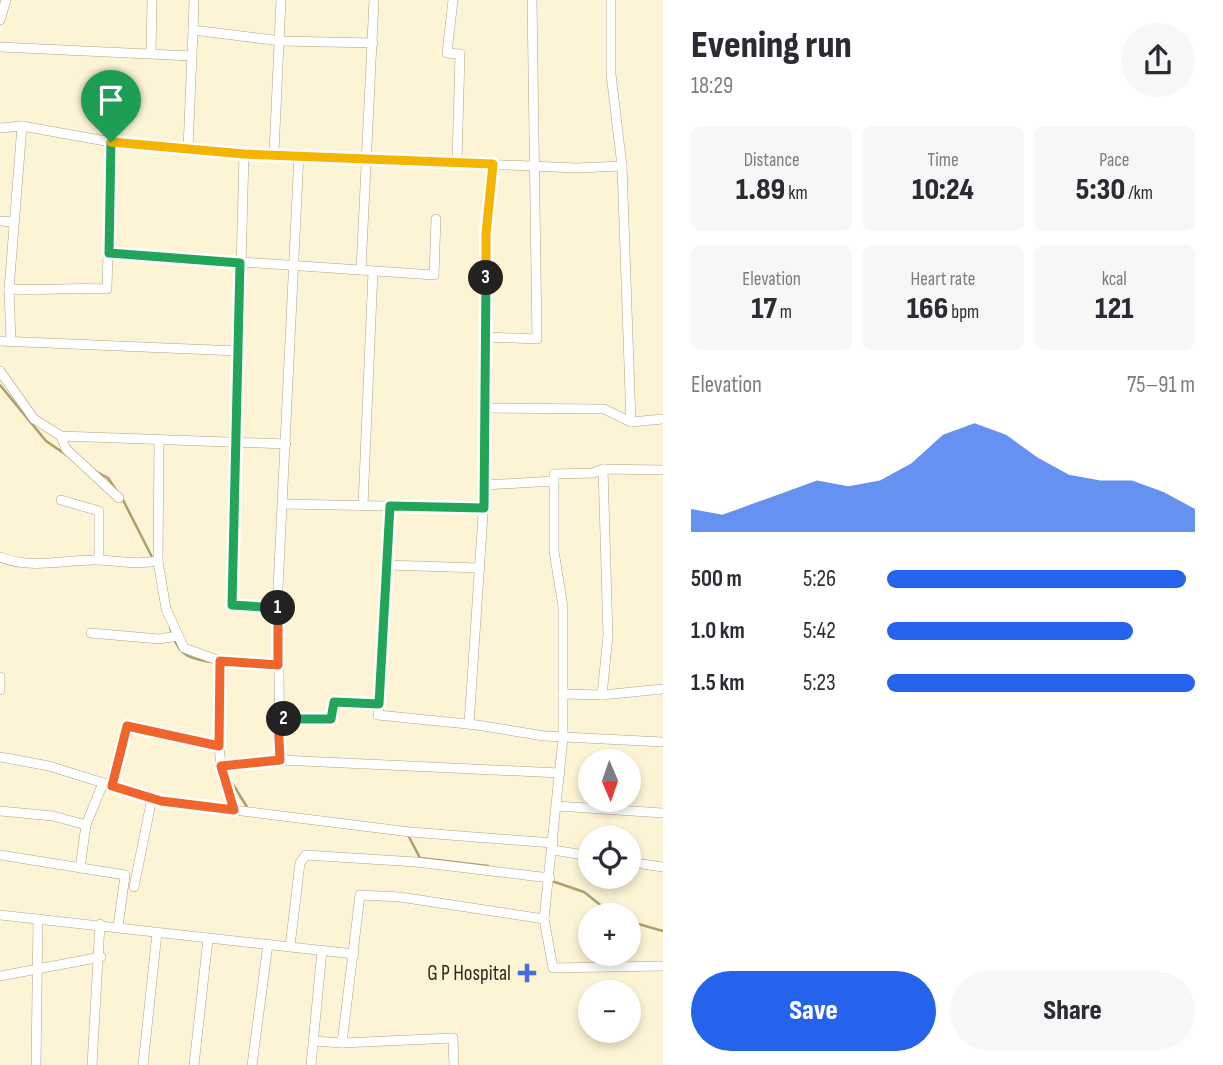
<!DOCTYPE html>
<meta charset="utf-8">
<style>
:root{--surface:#fff;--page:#f7f7f7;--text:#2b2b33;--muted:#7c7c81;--accent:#2563eb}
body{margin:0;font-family:"Sofia Sans Condensed",sans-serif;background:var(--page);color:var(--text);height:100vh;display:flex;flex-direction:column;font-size:26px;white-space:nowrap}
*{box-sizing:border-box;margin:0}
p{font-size:23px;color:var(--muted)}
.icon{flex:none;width:38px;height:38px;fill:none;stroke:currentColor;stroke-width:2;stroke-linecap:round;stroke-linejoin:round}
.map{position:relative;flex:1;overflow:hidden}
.panel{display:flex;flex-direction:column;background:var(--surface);width:560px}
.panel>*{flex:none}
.needle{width:46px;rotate:178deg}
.tools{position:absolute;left:578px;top:749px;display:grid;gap:14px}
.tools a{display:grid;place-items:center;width:63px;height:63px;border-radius:50%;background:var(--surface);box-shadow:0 4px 10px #0003;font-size:35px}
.pin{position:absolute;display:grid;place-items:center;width:60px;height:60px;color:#fff;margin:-72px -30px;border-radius:50% 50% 50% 0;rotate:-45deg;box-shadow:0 0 7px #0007}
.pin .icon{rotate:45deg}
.km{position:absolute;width:35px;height:35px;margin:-18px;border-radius:50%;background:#222;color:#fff;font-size:19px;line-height:35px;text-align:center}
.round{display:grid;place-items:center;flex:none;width:74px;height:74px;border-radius:37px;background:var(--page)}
.summary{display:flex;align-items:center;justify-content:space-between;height:119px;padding:0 28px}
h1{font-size:38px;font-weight:800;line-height:52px}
.metrics{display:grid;grid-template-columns:repeat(3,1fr);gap:10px;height:119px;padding:7px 28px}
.metrics div{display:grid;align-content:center;border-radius:10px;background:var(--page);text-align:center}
.metrics b{font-size:30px;font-weight:800}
.metrics small{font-size:19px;font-weight:400}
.metrics p{font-size:19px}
.chart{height:196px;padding:14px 28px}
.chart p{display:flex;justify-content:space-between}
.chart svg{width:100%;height:126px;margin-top:7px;fill:var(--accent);opacity:.7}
.primary-button{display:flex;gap:14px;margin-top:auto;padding:14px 28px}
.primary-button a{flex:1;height:80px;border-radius:42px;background:var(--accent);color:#fff;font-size:28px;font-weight:800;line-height:80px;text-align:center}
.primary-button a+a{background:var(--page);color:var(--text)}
ul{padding:0 28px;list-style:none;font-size:23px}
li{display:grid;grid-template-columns:112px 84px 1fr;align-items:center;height:52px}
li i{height:18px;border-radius:9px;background:var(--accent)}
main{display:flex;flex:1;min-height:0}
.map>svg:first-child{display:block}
</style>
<main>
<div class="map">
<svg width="663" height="1065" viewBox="0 0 663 1065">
<rect width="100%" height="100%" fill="#fdf4d5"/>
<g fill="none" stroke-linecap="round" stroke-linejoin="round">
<!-- stream -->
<g stroke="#ad9f69" stroke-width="2.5">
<polyline points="0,385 46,441 68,456"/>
<polyline points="95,471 108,478 116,490"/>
<polyline points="122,498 154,561"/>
<path d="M170,628C178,653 184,658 210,662"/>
<polyline points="229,778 247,807"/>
<polyline points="408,835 420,858 488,866"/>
<polyline points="549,880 584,892 613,915"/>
<polyline points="628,921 663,931"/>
</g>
<!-- minor casing -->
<g stroke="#ada587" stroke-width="10">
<g id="minor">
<polyline points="453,0 447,53 460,54 457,161"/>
<polyline points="611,0 611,74 622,166 631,422"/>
<polyline points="0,20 6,0"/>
<polyline points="193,30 194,0"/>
<polyline points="0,47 192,56"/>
<polyline points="151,53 152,0"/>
<polyline points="0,128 22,126 111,142 244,154 577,168 622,166"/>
<polyline points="188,149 193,30 281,41 373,43"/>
<polyline points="274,153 281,0"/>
<polyline points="244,154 232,605 278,608"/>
<polyline points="0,221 13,222"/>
<polyline points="109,253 434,275 436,219"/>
<polyline points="361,270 374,0"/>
<path d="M9,289C42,291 73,287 107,289L111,142"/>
<polyline points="486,337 537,339 532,0"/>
<polyline points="0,341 238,351"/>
<polyline points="11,341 9,289 22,126"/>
<polyline points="0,371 34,419 61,436 286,444"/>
<polyline points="485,408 604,409 631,422 663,419"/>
<polyline points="61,436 66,449 119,498"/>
<polyline points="159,442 158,561 166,609 184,648 220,661 278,665"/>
<polyline points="485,485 554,481 554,474 593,473 603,469 663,470"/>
<polyline points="61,500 99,511 99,560"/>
<polyline points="284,504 484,508"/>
<polyline points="363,505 373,271"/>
<polyline points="390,506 378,715 477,725 544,736 663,742"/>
<path d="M0,557C31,570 65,559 98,560C123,561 132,565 158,561"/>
<polyline points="387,565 480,568"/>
<polyline points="91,633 159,639 178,636"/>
<polyline points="220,661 219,746 221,766 234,810"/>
<polyline points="0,677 0,690"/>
<polyline points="563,694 602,695 663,689"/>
<polyline points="602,695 608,635 603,469"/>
<polyline points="278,719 331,719 334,702 379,704"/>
<polyline points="469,724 485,485 486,235 493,164"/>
<polyline points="0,757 49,766 161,801 410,832 553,843"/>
<polyline points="280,760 278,588 299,154"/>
<polyline points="221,766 280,760 560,773"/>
<polyline points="112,786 127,726 219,746"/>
<polyline points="557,806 663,813"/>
<polyline points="0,811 53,816 86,825"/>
<polyline points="553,850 590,856"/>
<polyline points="0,855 125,875 118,927"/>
<polyline points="628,862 663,867"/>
<polyline points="80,868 86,825 103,783"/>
<polyline points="134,887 152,798"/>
<polyline points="0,915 354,954"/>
<polyline points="544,919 563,738 563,607 554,551 554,481"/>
<polyline points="290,946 300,863 306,855 416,862 550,878"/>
<polyline points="0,976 101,957"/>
<polyline points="314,1041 342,1043 453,1038 454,1065"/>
<polyline points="342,1043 360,895 400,897 544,919 553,968 663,966"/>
<polyline points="36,1065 38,919"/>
<polyline points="92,1065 100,924"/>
<polyline points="143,1065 157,933"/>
<polyline points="194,1065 208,939"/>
<polyline points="252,1065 268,944"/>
<polyline points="311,1065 322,950"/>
</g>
</g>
<!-- minor -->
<use href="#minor" stroke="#fff" stroke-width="9"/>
</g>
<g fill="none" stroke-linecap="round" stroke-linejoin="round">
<!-- split-1 casing -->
<g stroke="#fff" stroke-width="14">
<polyline id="split-1" points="111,142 109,253 240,263 232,605 278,608"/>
</g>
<!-- split-2 casing -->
<g stroke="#fff" stroke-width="14">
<polyline id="split-2" points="278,608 278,665 220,661 219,746 127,726 112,786 161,801 234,810 221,766 280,760 278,719 284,719"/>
</g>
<!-- split-3 casing -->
<g stroke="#fff" stroke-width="14">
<polyline id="split-3" points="284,719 331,719 334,702 379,704 390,506 484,508 486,278"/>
</g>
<!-- split-4 casing -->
<g stroke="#fff" stroke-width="14">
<polyline id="split-4" points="111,142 244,154 493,164 486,234 486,278"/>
</g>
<!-- split-1 -->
<use href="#split-1" stroke="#22a559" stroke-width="9"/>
<!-- split-2 -->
<use href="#split-2" stroke="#f0652b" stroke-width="9"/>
<!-- split-3 -->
<use href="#split-3" stroke="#22a559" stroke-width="9"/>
<!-- split-4 -->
<use href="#split-4" stroke="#f5b400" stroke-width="9"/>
</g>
<!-- markers -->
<path fill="#466ddf" stroke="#fdf4d5" stroke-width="2.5" d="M523.5 962.5h7v7h7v7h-7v7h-7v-7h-7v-7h7z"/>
<g text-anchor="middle" stroke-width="7" stroke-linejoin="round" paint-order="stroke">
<!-- poi labels -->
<g font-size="21" fill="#2d2a1e" stroke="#fdf4d5" text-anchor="end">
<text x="511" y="980">G P Hospital</text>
</g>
</g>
</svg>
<div class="tools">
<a><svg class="needle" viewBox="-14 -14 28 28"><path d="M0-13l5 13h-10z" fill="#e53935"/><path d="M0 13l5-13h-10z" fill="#7c7c81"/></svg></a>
<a><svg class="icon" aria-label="locate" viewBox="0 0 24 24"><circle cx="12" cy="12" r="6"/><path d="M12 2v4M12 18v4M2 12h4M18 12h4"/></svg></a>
<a>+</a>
<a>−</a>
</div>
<div class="pin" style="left:111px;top:142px;background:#1e9e55"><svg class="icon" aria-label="arrive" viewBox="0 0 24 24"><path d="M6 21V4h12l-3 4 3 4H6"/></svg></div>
<b class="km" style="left:278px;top:608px">1</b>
<b class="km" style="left:284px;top:719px">2</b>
<b class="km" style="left:486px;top:278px">3</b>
</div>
<section class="panel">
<div class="summary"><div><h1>Evening run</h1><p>18:29</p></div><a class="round"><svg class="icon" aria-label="share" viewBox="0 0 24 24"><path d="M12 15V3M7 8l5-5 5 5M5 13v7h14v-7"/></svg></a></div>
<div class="metrics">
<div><p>Distance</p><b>1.89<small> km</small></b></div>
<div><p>Time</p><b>10:24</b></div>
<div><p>Pace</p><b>5:30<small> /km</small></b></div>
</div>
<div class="metrics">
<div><p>Elevation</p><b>17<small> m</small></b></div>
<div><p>Heart rate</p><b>166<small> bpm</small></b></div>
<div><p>kcal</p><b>121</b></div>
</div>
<div class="chart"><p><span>Elevation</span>75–91 m</p>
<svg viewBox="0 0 160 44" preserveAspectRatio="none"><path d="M0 44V36L10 38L20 34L30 30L40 26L50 28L60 26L70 20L80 10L90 6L100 10L110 18L120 24L130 26L140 26L150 30L160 36V44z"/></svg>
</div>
<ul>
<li><b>500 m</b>5:26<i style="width:97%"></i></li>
<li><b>1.0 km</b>5:42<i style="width:80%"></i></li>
<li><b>1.5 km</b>5:23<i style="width:100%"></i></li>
</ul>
<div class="primary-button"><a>Save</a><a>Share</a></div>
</section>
</main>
